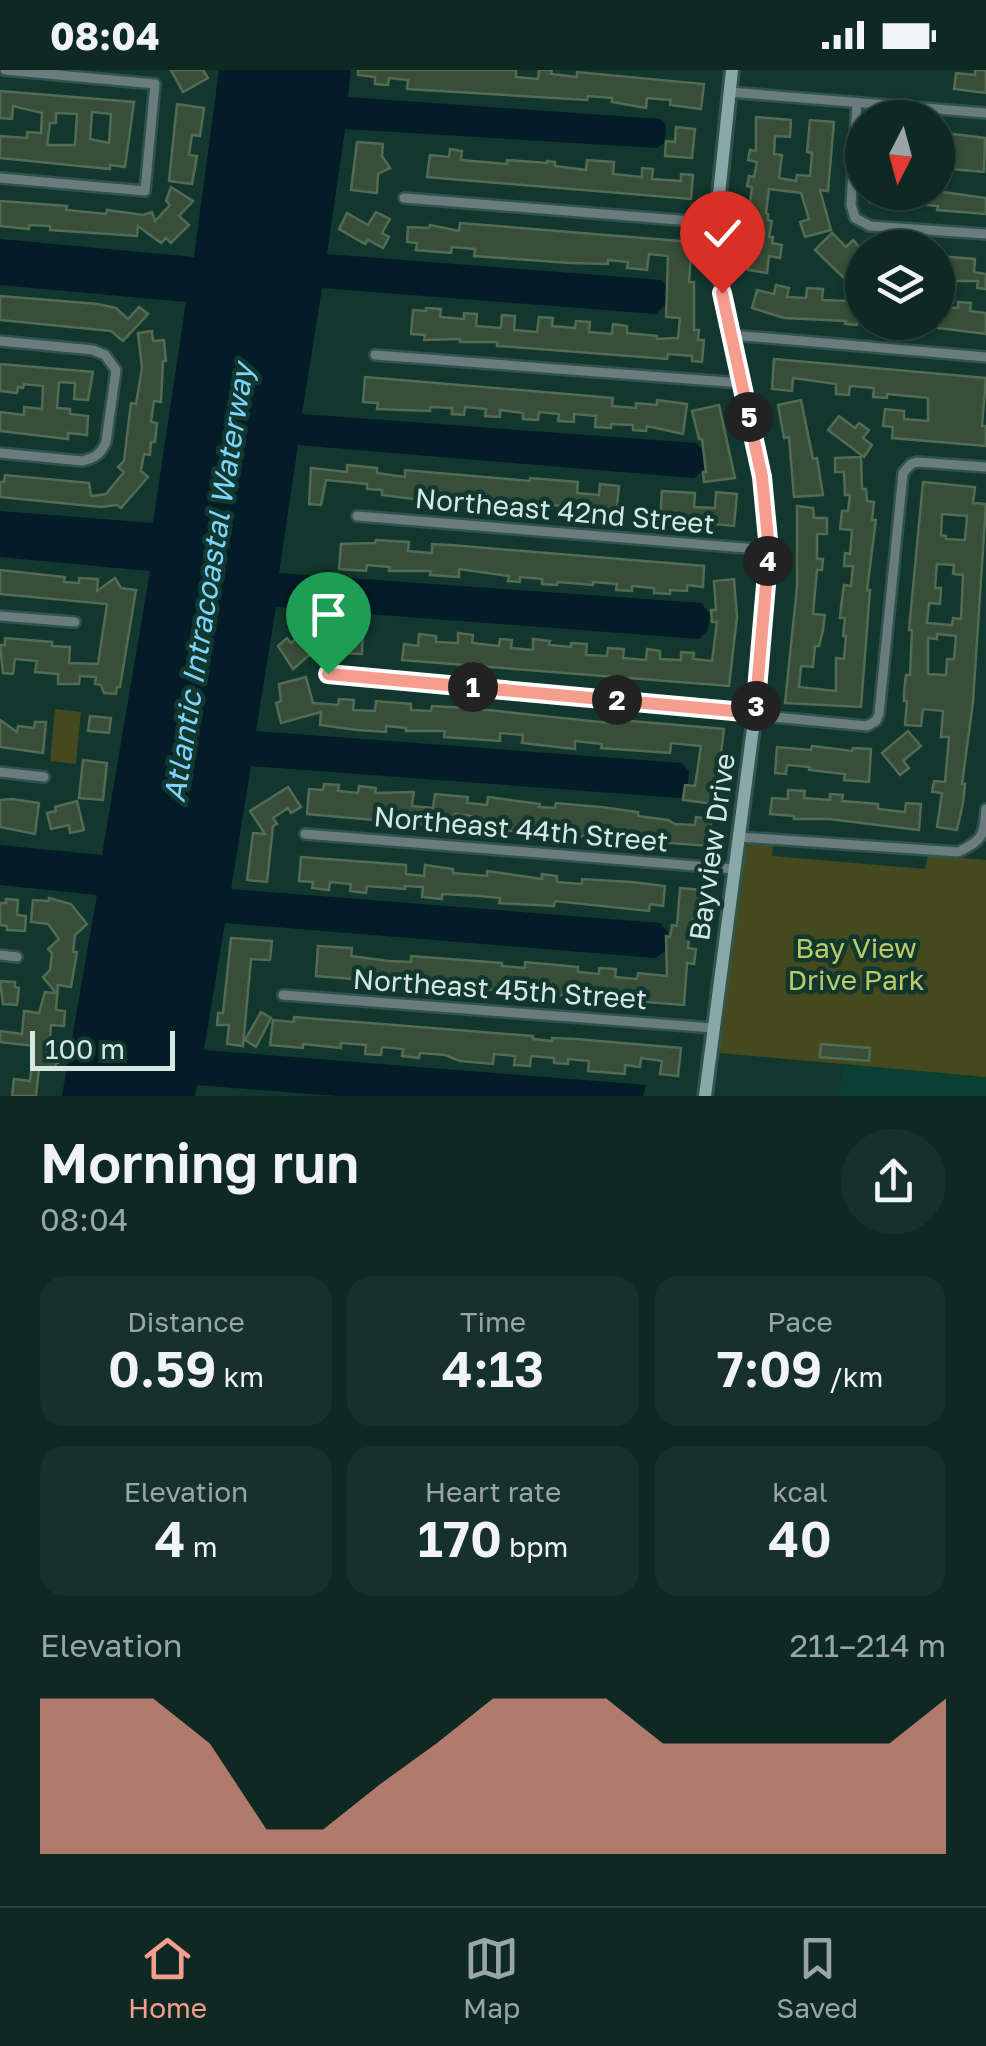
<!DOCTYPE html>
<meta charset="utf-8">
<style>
:root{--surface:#0d2922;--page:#16312a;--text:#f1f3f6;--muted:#9aa6a5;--line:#2d4540;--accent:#f59d8e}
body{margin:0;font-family:"Golos Text",sans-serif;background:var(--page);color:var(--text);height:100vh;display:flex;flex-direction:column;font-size:38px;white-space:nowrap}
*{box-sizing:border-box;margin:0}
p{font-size:32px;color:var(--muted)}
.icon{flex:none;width:55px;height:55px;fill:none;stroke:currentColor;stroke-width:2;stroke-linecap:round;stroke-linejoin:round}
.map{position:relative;height:1026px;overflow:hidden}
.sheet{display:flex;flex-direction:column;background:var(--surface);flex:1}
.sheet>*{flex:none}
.needle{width:65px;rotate:186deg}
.controls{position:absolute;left:845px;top:30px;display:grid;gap:20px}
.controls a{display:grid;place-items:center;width:110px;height:110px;border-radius:50%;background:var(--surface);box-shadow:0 2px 8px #0004,0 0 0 2px var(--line);font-size:50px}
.scale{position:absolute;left:30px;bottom:25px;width:145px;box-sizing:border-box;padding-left:10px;border:5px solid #d5e9e2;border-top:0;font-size:28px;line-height:35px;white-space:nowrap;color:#d5e9e2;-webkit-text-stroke:8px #11372e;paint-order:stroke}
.pin{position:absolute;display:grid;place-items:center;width:85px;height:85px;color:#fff;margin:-102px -42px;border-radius:50% 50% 50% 0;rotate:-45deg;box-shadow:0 0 10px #0007}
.pin .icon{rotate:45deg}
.km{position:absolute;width:50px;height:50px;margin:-25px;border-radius:50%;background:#222;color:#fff;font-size:28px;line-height:50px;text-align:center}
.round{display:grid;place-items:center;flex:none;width:105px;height:105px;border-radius:52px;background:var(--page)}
.summary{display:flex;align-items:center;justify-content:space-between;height:170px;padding:0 40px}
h1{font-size:55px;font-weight:600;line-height:75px}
.figures{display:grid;grid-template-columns:repeat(3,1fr);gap:15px;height:170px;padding:10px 40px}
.figures div{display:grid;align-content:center;border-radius:25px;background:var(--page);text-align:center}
.figures b{font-size:50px;font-weight:600}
.figures small{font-size:28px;font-weight:400}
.figures p{font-size:28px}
.chart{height:280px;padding:20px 40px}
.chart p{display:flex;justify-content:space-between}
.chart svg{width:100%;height:180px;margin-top:10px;fill:var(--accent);opacity:.7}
.status{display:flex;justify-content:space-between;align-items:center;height:70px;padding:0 50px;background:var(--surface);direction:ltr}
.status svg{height:28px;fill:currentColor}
.tab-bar{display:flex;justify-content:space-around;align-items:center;height:140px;border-top:2px solid var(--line);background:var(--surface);font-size:28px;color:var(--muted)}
.tab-bar a{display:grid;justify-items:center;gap:5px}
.tab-bar .active{color:var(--accent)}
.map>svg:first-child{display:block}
</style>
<div class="status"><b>08:04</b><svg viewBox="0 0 49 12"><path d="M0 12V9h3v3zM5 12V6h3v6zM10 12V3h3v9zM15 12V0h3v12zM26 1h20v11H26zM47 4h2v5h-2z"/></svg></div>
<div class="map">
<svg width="986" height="1026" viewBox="0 0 986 1026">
<rect width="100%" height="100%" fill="#11372e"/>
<!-- built -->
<polygon fill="#0a3f33" points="843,994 986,1007 986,1026 839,1026"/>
<!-- green -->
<g fill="#444a1e">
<polygon points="55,639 81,642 76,694 50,691"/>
<polygon points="754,773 773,774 772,786 925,799 928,785 986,790 986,1007 719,983 742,783 747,776"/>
</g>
<!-- water -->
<polygon fill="#031c27" points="219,0 351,0 348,27 661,49 666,55 665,72 657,78 345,59 327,184 661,210 668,217 666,234 656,244 322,218 302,344 696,373 704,381 704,400 694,408 298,375 279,503 701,533 710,544 708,560 699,569 276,537 256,661 682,693 689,702 687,721 681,728 251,696 231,819 660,853 668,862 666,880 656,888 225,853 204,980 646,1015 643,1026 337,1026 197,1015 195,1026 62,1026 97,825 0,815 0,775 102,785 150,501 0,487 0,441 153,453 186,232 0,215 0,169 194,187"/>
<!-- building -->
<g fill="#384e38" stroke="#536b53" stroke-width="2.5" fill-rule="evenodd">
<polygon points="171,0 203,0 208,8 183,22"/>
<polygon points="358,0 516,0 516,7 538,9 539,0 552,0 551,4 577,7 577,2 704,14 701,39 670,35 671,30 647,28 646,38 612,32 612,28 588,26 587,30 407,19 408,10 389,8 388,15 375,14 375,7 358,5"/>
<polygon points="975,0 986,0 986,23 954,19 956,3 975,5"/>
<path d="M0,21L134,32L125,97L110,95V99L0,88V66L27,68V62L41,63L42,43L13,36L12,49L0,48ZM92,42L111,44L109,73L90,69ZM56,43L77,44L75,75H47L50,53H56Z"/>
<polygon points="177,34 204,38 200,66 192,65 189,85 197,86 192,114 169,111"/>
<polygon points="756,47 791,50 790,67 775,66 774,84 782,85 779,108 796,111 797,105 810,106 812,83 807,82 810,50 834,52 828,121 820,120 831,160 805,167 800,152 809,149 801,123 769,119 766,143 768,144 768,150 772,151 769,167 773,167 772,173 782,175 780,188 769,186 767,203 748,200 755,156 747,154 752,117 747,116 749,106 754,107 757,92 748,90 750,80 756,81"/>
<polygon points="676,57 695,59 692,88 665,86 666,71 675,72"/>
<polygon points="953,64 985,68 984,102 951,99 953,84 938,83 938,67 952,69"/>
<polygon points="357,72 383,74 382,86 390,98 378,104 377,123 351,120"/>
<polygon points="450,79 462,81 461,90 507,94 507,90 547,93 547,91 555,92 555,96 586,100 587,90 614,92 613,104 642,107 642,98 653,99 652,109 681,111 681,104 693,105 691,129 427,107 430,85 449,87"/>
<polygon points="171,117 193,131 179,146 189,155 171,173 166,168 161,173 138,156 137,166 50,160 50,156 29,155 29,159 0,156 0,131 67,136 66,140 106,144 107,140 143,145 152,142 155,151 170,135 166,131"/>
<polygon points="870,122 943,122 986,128 986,144 937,140 938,136 905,133 904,139 884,136 869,132"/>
<polygon points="376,142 390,149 382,163 389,167 383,178 368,170 365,174 339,159 347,143 368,155"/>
<polygon points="460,153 692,172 689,212 694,212 694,260 699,260 698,270 704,270 702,292 692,291 692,286 668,284 667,289 513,277 497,276 497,272 460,272 460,269 424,270 425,265 411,264 413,240 426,241 426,238 441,239 440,247 464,249 464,243 477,244 476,256 501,258 502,245 515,246 514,260 537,262 539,247 553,248 552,256 575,258 576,251 590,252 589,262 612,264 613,254 627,256 627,263 657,266 657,269 678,268 680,248 666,247 668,186 649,184 647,200 627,198 628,192 608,190 608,194 570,193 474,186 475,179 452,177 451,183 416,180 417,173 407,172 408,157 429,158 430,155 459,161"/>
<polygon points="832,163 846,177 853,170 862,180 853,190 858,194 847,211 815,180"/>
<polygon points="938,186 975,189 974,202 986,204 986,219 977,218 978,211 938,211"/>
<polygon points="776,215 789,218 787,227 806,228 807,218 823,219 822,230 846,231 847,224 860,225 857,255 845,254 846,251 784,248 752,238 757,220 774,224"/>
<polygon points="0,226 98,234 116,238 128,249 139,237 148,244 123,271 111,261 0,250"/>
<polygon points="958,232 971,233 970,241 986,243 986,264 938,258 940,237 958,238"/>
<polygon points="152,261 153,271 164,270 166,291 163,291 161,332 154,331 151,352 157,353 155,372 151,372 150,385 144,384 141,401 148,407 121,438 117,435 101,437 0,427 0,412 4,412 5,405 89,413 91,426 106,424 124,402 118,397 124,391 131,333 136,334 142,298 138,263"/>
<polygon points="774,289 986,308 982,356 986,356 986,376 892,368 893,357 883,356 885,339 904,341 904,349 928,351 928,328 887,324 887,328 873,327 874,318 850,316 849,325 836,324 836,314 793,308 792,321 772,319"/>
<polygon points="0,294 93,302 88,330 74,329 75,313 59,312 57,338 70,339 70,344 88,346 87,365 68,363 68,369 0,361 0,342 24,345 24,337 42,339 43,316 24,314 23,318 18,317 17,323 0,321"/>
<polygon points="365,307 613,328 612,336 636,338 636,333 657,335 657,330 687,334 683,364 647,356 646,361 633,360 633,355 611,354 611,358 595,357 596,346 574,344 574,352 558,351 559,344 539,342 538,350 523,349 523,343 500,340 500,347 485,346 486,339 465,337 464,345 452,344 452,338 430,337 430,341 377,339 378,333 363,332"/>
<polygon points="801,330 813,389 817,388 823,425 794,427 789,367 784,368 778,335"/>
<polygon points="719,335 735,408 704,412 703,402 706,402 702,369 699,369 692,341"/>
<polygon points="839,346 855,358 859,353 869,360 863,368 872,375 864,387 828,360"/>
<polygon points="861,387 862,419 866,419 867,431 874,432 872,450 876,450 867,520 870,520 861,637 785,633 797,517 797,436 813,438 814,448 827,448 827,464 817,464 817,489 823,489 822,500 817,500 813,544 825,545 823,560 819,576 815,576 813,597 801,596 799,617 836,621 836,588 844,589 846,566 843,566 845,548 840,548 841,537 844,515 851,516 853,496 844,496 845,483 850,484 852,460 840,459 842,441 848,441 850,425 845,425 844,402 835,402 835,388"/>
<polygon points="347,395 377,398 377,403 405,407 405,400 530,411 530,408 578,412 577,423 599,425 600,414 619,416 616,447 562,442 563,436 536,434 536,440 461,433 461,429 433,426 432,432 421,430 382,425 382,420 367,419 367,414 326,410 321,435 309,434 311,398 347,402"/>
<path d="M923,412L975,417L973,433L986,434L973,632L962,714H965L963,733L957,760L937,757L942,723L932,722L934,711L945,712L949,667H941L943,641L923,639L921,656L905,655L907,631H904V622L906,605H910L912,560H909ZM942,444L967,446L965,470L946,469V466L941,465ZM937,494L954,495L953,504L963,505L961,549L953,548L952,555L927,553L929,533L940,534L941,518H935ZM937,564L956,566L954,589H947L946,605L928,604V568L937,569Z"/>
<polygon points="662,421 695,423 694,437 715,438 716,422 737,424 734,456 660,449"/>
<polygon points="376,470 409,472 408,481 432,483 432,474 451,475 704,496 703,517 687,515 687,521 670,520 670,524 654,523 654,518 632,516 632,521 616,520 617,514 593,512 593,515 558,512 557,515 542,514 542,509 520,507 520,512 508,511 509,506 459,499 459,507 430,505 431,501 389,501 390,497 367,495 366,501 339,499 341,474 375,473"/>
<polygon points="0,500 65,507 64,512 79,513 79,508 98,509 97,521 115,508 121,518 136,520 120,617 117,617 116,624 104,623 101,615 95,614 96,607 80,606 79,614 58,614 58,604 35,602 37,591 15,589 13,604 3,603 0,575 5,575 5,568 52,572 52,576 70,577 69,593 98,594 107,534 0,524"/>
<polygon points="734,509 737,547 729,616 402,590 404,574 418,576 419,564 436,566 436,572 458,573 458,563 473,565 472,573 499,576 500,569 512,570 511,578 533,580 533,569 550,571 549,575 571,577 571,573 587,574 586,585 607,586 608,578 624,579 623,588 646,590 647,579 660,581 660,589 681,590 681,582 694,583 693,589 712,591 717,552 712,552 711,540 716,540 714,511"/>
<polygon points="314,554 328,569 293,599 278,576 287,568 291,573"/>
<polygon points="331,556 363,557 362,584 331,583"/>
<polygon points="306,607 313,633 338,635 339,629 354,630 353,640 375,641 376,631 411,634 411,640 431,641 432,636 469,638 619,654 620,650 724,659 715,734 683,730 685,715 695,716 701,676 671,673 670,683 601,678 602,674 575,671 575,679 522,673 523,665 500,663 500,671 444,667 445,661 406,661 406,658 386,656 386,662 357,660 320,655 321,642 281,653 276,633 281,631 279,614"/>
<polygon points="90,646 111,648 109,663 88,661"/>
<polygon points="0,650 17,662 18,656 34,658 35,652 46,652 43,683 0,677"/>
<polygon points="908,661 921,676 903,691 909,698 900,705 882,683"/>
<polygon points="812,676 852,681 853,678 871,679 869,712 844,710 845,704 809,700 810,697 787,695 786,704 775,703 777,677 811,680"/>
<polygon points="83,690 107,693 103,730 79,728"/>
<polygon points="324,714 339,715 338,721 358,723 359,716 376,718 375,723 414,722 412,736 433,738 435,724 468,727 467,733 487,735 488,727 540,734 539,737 555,738 556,733 601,737 638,742 638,746 668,750 675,754 695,755 696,747 711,749 709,776 471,758 472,746 455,744 454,749 433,747 432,755 307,744 309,719 323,720"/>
<polygon points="288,717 301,737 291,743 288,738 273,748 277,754 273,756 267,812 247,810 253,763 265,764 250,741"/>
<polygon points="788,720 805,721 804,728 830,730 830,724 843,725 842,731 878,734 878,739 905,742 906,733 921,734 919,760 829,749 794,749 794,746 770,744 772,728 788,729"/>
<polygon points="12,729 39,733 35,764 0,757 0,730"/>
<polygon points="77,731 84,760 70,763 69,755 51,759 47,743 56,741 55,737"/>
<polygon points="301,787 406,795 406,804 424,806 425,795 453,799 453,803 487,806 487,801 542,809 542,804 557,806 557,812 582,814 582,809 632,812 665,816 663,836 650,834 649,841 555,831 554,836 516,834 499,833 500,828 480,826 442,824 442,829 422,827 423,817 405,816 405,819 367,816 366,823 350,821 351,814 330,812 329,820 312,818 313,812 299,811"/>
<polygon points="680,818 702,820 699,845 691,851 688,878 696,879 694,894 687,893 684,935 316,906 318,876 352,878 351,886 389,891 411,892 411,886 502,893 502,896 525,898 525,892 578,897 578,902 599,904 599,898 616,899 615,907 637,909 638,903 667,906 666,866 670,867 672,855 677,856"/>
<polygon points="49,828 71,834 87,854 75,865 73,882 77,882 71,917 58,915 56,940 65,941 64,956 51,955 50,971 57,971 58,993 56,992 55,1000 39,999 36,1026 12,1026 14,1009 30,1011 34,976 0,972 0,961 22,964 24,941 39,943 45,922 56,923 43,907 50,900 52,883 48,879 59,869 48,854 31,852 33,830 49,831"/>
<polygon points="6,829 18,830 17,845 26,846 25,861 7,860 7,856 0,855 0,833 6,833"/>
<polygon points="231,868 272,871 270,890 251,889 243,976 227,974 229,955 217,955 218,943 223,943"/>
<polygon points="0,911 15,912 15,917 19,918 17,935 3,934"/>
<polygon points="261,942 271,948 256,977 245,970"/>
<polygon points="294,947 533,966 533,969 552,971 552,968 576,969 681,978 678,1006 660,1004 662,991 641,988 640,997 625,995 625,1004 588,1001 589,991 568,989 568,994 554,993 554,988 531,986 530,996 514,995 515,986 494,984 493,994 460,991 445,985 420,983 419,988 402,986 403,979 382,977 381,985 365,984 366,975 341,973 341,978 303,974 303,978 270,975 273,950 294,952"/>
<polygon points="821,974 870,978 869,991 820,987"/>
</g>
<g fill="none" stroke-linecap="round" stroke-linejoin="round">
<!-- street casing -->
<g stroke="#30534b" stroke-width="14">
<g id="street">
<polyline points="729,22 986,43"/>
<polyline points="857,33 851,135 855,148 870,156 986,164"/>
<polyline points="0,108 145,121 155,14 5,0"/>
<polyline points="404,128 716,153"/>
<polyline points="732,265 986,287"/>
<path d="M0,271L93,280L105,285L116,300L106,372C101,384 95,388 82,391L0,383"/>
<polyline points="375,285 741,313"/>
<polyline points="357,446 769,480"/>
<polyline points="0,546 75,552"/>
<polyline points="328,604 867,656 876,651 879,644 903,403 911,394 917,392 986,397"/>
<polyline points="0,702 44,707"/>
<polyline points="305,764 733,799"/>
<path d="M739,767L958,782C983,770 984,766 986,739"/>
<polyline points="0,885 17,887"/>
<polyline points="283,925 714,958"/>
</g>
</g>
<!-- secondary casing -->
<g stroke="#30534b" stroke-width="18">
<polyline id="secondary" points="705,1026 755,643 769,480 763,407 723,223 716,153 732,0"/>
</g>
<!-- street -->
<use href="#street" stroke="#6a7c7d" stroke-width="9"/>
<!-- secondary -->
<use href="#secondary" stroke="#8aa7a9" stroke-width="12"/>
</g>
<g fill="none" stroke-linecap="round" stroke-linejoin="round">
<!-- route casing -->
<g stroke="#fff" stroke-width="20">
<polyline id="route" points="328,604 755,643 769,480 762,407 722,223"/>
</g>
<!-- route -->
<use href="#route" stroke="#f59d8e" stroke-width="12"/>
</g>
<g text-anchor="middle" stroke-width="9" stroke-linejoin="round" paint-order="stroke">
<!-- street labels -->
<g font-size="28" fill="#d5e9e2" stroke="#11372e">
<text transform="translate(565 441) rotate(5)" y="10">Northeast 42nd Street</text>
<text transform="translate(521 759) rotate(5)" y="10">Northeast 44th Street</text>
<text transform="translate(712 777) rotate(-82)" y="10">Bayview Drive</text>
<text transform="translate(500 919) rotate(4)" y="10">Northeast 45th Street</text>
</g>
<!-- park labels -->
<g font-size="28" fill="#bccb67" stroke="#11372e">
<text x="856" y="888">Bay View<tspan x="856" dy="32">Drive Park</tspan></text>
</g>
<!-- water labels -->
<g font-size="30" font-style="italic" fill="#7ed3fc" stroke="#11372e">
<text transform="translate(209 513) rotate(-81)" y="10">Atlantic Intracoastal Waterway</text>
</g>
</g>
</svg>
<div class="controls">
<a><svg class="needle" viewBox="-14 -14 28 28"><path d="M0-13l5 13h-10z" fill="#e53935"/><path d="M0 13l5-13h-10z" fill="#9aa6a5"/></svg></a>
<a><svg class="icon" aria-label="layers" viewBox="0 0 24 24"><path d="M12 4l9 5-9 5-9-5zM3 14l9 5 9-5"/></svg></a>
</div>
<div class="scale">100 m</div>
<div class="pin" style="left:328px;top:604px;background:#1e9e55"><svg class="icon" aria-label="arrive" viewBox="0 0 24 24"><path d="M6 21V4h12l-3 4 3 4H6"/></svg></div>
<div class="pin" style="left:722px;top:223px;background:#d93025"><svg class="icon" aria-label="check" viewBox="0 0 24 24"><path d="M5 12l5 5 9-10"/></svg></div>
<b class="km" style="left:473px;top:617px">1</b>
<b class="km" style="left:617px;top:630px">2</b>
<b class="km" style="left:756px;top:636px">3</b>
<b class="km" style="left:768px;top:491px">4</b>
<b class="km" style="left:749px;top:347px">5</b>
</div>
<section class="sheet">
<div class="summary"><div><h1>Morning run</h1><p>08:04</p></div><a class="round"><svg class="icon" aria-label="share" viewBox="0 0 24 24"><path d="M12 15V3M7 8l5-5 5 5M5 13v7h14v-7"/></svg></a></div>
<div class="figures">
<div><p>Distance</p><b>0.59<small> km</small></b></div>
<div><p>Time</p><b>4:13</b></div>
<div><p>Pace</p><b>7:09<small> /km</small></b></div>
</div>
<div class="figures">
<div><p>Elevation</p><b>4<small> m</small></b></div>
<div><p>Heart rate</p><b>170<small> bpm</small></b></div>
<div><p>kcal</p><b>40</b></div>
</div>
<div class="chart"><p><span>Elevation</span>211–214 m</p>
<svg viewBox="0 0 160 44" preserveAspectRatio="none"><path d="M0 44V6L10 6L20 6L30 17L40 38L50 38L60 27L70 17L80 6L90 6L100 6L110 17L120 17L130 17L140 17L150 17L160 6V44z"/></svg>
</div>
</section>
<nav class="tab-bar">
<a class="active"><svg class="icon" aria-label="home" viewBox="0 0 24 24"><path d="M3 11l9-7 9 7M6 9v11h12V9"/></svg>Home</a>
<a><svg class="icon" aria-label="map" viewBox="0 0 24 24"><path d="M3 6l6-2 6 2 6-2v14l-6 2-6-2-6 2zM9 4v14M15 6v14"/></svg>Map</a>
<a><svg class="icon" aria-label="saved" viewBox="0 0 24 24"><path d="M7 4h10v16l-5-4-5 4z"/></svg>Saved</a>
</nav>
